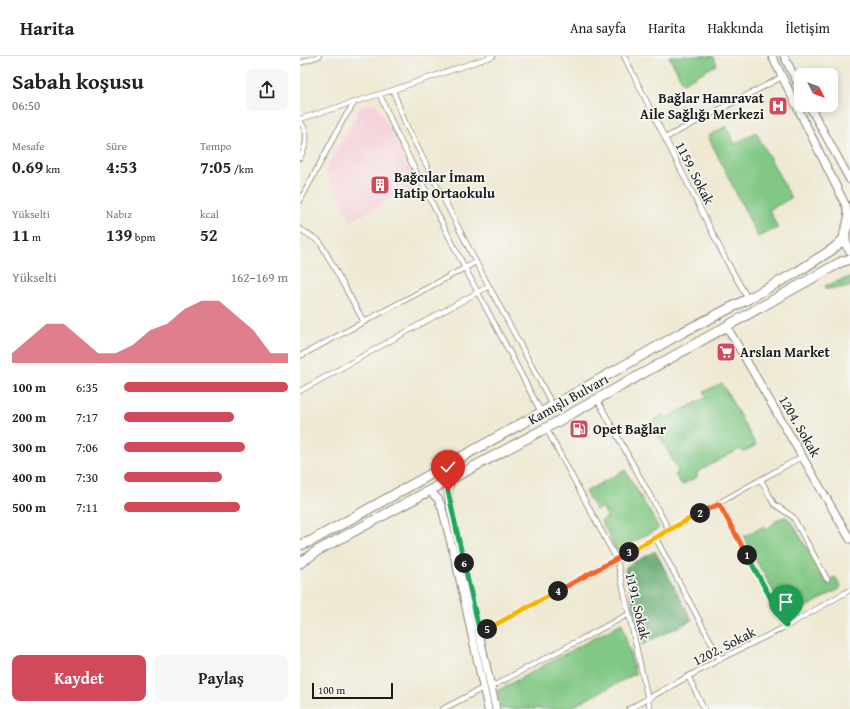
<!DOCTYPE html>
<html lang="tr">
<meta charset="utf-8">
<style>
:root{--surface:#fff;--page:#f6f6f6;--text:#222;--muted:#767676;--line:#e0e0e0;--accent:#d1495b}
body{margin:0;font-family:"Gentium Book Plus",serif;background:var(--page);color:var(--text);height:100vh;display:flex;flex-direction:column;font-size:15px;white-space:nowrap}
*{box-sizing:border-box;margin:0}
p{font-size:13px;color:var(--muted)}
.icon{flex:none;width:22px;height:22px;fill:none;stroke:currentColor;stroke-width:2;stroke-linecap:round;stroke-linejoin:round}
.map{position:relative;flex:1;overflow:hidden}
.side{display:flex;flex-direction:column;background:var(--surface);width:300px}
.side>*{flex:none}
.needle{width:26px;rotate:132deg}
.tools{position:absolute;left:494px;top:12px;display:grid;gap:8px}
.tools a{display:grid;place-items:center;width:44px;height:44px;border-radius:8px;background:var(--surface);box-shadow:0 2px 10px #0003;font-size:20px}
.scale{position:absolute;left:12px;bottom:10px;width:81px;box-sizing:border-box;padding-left:4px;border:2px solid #1c1c1c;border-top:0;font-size:11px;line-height:14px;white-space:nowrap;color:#1c1c1c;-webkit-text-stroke:3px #f6f6f2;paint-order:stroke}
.pin{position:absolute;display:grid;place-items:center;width:34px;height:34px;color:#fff;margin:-41px -17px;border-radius:50% 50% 50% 0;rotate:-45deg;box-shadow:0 0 4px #0007}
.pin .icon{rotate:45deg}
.km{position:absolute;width:20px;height:20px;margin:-10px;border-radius:50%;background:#222;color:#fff;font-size:11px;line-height:20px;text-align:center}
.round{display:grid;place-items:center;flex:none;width:42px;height:42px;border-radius:8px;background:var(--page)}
.overview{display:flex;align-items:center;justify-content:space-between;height:68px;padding:0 12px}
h1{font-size:22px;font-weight:700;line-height:30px}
.metrics{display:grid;grid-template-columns:repeat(3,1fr);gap:6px;height:68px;padding:4px 12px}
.metrics div{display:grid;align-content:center}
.metrics b{font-size:17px;font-weight:700}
.metrics small{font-size:11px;font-weight:400}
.metrics p{font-size:11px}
.chart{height:112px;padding:8px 12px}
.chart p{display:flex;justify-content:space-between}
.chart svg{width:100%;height:72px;margin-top:4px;fill:var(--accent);opacity:.7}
.primary-button{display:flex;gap:8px;margin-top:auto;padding:8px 12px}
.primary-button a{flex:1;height:46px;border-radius:8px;background:var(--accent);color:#fff;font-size:16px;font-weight:700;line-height:46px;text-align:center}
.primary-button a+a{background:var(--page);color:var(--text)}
ul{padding:0 12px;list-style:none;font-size:13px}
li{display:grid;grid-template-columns:64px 48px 1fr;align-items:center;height:30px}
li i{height:10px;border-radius:5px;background:var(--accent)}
header{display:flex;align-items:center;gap:24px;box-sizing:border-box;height:56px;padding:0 20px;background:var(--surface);border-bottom:1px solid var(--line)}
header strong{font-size:19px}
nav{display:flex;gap:22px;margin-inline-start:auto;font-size:14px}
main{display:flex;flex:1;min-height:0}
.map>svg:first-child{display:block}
</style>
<header>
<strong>Harita</strong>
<nav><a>Ana sayfa</a><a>Harita</a><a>Hakkında</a><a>İletişim</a></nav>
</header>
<main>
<section class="side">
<div class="overview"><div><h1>Sabah koşusu</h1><p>06:50</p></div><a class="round"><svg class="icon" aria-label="share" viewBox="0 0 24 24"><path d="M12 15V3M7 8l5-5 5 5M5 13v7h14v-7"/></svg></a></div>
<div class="metrics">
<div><p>Mesafe</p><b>0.69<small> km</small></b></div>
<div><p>Süre</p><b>4:53</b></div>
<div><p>Tempo</p><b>7:05<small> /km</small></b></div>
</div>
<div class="metrics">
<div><p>Yükselti</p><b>11<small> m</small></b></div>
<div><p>Nabız</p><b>139<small> bpm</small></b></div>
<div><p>kcal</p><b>52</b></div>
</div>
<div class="chart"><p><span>Yükselti</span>162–169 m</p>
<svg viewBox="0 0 160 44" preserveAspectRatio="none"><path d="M0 44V38L10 29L20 20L30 20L40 29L50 38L60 38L70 33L80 24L90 20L100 11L110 6L120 6L130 15L140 24L150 38L160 38V44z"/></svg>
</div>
<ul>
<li><b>100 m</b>6:35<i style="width:100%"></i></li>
<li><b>200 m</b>7:17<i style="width:67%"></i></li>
<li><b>300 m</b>7:06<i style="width:74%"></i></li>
<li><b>400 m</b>7:30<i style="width:60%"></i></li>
<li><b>500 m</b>7:11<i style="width:71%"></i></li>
</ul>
<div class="primary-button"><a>Kaydet</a><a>Paylaş</a></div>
</section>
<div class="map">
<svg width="550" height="653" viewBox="0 0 550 653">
<rect width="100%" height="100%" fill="#f6f6f2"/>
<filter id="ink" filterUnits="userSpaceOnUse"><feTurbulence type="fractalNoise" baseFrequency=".025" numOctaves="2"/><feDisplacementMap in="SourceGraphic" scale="8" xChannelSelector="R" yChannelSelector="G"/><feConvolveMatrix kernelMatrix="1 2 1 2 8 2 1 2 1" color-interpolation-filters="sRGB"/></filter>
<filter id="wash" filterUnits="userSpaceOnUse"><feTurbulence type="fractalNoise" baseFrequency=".012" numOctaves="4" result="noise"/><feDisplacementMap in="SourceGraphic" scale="16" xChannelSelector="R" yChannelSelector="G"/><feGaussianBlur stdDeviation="0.9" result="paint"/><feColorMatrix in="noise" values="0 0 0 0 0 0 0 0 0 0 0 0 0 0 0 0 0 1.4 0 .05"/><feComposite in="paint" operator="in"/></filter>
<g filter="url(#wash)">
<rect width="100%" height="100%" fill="#efe9d3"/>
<!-- built -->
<polygon fill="#f5cfd9" points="74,47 77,49 117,126 116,130 51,165 25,116 60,51"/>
<!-- green -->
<g fill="#81c884" stroke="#4e7250">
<polygon points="369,0 413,0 416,6 416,9 383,27"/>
<polygon points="426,70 435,88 456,76 491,142 469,154 478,172 458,181 408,80"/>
<polygon points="550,221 550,231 526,233 525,230"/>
<polygon points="422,327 456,389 443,396 440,393 397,416 397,421 382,429 375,419 378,415 361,382 357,382 349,368 362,359 366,362 407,341 404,336"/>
<polygon points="325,414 359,472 317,495 301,465 308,461 302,451 296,454 285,436"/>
<polygon points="485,461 489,463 493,468 526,526 535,521 541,532 490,560 486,558 443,481 464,470 466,474 478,463"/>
<polygon points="322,567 335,618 268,653 201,653 197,635"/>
</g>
<!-- forest -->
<polygon fill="#68ac72" stroke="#426447" points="355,495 392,564 342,589 325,514 327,510"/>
</g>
<g filter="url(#ink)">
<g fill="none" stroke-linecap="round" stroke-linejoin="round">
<!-- street casing -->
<g stroke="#868278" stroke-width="6">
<g id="street">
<polyline points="324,0 426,204 448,243"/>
<polyline points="0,7 19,0"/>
<polyline points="93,34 106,69 176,206 253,350"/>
<polyline points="80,39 95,74 165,212 241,356"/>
<polyline points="0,63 93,34 193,0"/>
<path d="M0,65C10,78 7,88 0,102"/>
<polyline points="365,82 482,21"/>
<polyline points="0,145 43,64 55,46"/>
<polyline points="0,173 20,186 64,266"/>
<polyline points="0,300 176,206"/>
<polyline points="0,335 189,230"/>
<polyline points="297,343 369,474"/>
<polyline points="246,372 317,504 350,653"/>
<polyline points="461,424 474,448 493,461 527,523"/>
<polyline points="419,447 487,570"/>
<polyline points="355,481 420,603"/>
<polyline points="180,577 317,504 503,400"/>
<polyline points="388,620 404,653"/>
<polyline points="191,631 329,558"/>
<polyline points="143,653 183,632"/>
<polyline points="329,653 420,603 487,570 550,534"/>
</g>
</g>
<!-- secondary casing -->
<g stroke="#868278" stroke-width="9">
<g id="secondary">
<polyline points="472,0 546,150 548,160 547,169"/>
<polyline points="484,0 501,34"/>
<polyline points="509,49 550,124"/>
<polyline points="427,271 550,483"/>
<polyline points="151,424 148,435 150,449 196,653"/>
<polyline points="130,435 138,443 142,452 158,515 188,653"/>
</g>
</g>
<!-- highway casing -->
<g stroke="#868278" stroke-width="11">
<g id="highway">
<path d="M550,165C543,175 543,185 550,194"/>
<polyline points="0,489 11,485 253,350 383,276 448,243 497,216 533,193 544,183"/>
<polyline points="0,507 17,495 246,372 516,220 541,206 550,203"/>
</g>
</g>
<!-- street -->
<use href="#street" stroke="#fff" stroke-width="4.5"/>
<!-- secondary -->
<use href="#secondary" stroke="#fff" stroke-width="7"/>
<!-- highway -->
<use href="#highway" stroke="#fff" stroke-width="9"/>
</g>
</g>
<g fill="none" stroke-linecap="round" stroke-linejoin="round" filter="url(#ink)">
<!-- split-1 casing -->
<g stroke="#fff" stroke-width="8">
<polyline id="split-1" points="447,499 486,570"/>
</g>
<!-- split-2 casing -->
<g stroke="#fff" stroke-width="8">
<polyline id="split-2" points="400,457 419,448 447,499"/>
</g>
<!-- split-3 casing -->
<g stroke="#fff" stroke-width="8">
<polyline id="split-3" points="329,496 400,457"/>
</g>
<!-- split-4 casing -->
<g stroke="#fff" stroke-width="8">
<polyline id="split-4" points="258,535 329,496"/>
</g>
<!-- split-5 casing -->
<g stroke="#fff" stroke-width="8">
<polyline id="split-5" points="187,573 258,535"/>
</g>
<!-- split-6 casing -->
<g stroke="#fff" stroke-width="8">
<polyline id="split-6" points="164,507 180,577 187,573"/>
</g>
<!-- split-7 casing -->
<g stroke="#fff" stroke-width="8">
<polyline id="split-7" points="148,435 164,507"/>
</g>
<!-- split-1 -->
<use href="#split-1" stroke="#22a559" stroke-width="5"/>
<!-- split-2 -->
<use href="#split-2" stroke="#f0652b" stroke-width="5"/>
<!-- split-3 -->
<use href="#split-3" stroke="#f5b400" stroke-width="5"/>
<!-- split-4 -->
<use href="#split-4" stroke="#f0652b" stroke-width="5"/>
<!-- split-5 -->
<use href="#split-5" stroke="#f5b400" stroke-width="5"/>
<!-- split-6 -->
<use href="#split-6" stroke="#22a559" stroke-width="5"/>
<!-- split-7 -->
<use href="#split-7" stroke="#22a559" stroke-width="5"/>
</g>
<!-- icons -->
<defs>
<g id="hospital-square" transform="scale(1)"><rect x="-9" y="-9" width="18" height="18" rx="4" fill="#d1495b" stroke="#f6f6f2"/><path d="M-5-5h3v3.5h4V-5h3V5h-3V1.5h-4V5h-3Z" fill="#fff"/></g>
<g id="building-square" transform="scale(1)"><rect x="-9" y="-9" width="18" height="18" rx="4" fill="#d1495b" stroke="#f6f6f2"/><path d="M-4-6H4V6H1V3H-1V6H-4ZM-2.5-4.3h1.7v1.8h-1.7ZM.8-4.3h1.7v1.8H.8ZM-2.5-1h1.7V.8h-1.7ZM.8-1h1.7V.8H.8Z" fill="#fff"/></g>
<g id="supermarket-square" transform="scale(1)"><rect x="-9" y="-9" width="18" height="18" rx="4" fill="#d1495b" stroke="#f6f6f2"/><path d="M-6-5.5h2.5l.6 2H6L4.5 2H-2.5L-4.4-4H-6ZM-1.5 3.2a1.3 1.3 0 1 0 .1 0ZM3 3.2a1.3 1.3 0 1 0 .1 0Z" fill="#fff"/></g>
<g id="fuel-square" transform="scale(1)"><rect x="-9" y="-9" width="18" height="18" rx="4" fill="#d1495b" stroke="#f6f6f2"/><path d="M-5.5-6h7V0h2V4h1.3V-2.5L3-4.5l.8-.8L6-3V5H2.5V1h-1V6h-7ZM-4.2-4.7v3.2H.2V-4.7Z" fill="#fff"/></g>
</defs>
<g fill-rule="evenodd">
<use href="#hospital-square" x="478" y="50"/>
<use href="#building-square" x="80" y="129"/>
<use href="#supermarket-square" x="426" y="296"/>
<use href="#fuel-square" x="279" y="373"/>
</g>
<g text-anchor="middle" stroke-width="3.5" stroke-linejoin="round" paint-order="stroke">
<!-- poi labels -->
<g font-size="14" font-weight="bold" fill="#1c1c1c" stroke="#f6f6f2" text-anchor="start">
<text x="464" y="47" text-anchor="end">Bağlar Hamravat<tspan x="464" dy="16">Aile Sağlığı Merkezi</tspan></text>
<text x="94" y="126">Bağcılar İmam<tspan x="94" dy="16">Hatip Ortaokulu</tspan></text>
<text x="440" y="301">Arslan Market</text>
<text x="293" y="378">Opet Bağlar</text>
</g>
<!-- street labels -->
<g font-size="14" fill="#1c1c1c" stroke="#f6f6f2">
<text transform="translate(395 117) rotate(63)" y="5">1159. Sokak</text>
<text transform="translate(268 343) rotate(-29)" y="5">Kamışlı Bulvarı</text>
<text transform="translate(500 370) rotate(60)" y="5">1204. Sokak</text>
<text transform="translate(338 550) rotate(77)" y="5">1191. Sokak</text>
<text transform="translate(424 590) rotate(-27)" y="5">1202. Sokak</text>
</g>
</g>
</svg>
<div class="tools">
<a><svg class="needle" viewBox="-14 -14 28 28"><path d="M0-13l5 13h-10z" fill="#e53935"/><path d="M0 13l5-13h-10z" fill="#767676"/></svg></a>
</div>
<div class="scale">100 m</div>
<div class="pin" style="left:486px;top:570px;background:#1e9e55"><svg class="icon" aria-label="arrive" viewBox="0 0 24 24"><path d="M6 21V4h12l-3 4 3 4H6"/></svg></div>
<div class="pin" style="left:148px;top:435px;background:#d93025"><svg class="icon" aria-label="check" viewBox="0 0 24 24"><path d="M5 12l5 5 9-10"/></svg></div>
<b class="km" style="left:447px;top:499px">1</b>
<b class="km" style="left:400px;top:457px">2</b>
<b class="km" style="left:329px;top:496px">3</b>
<b class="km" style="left:258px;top:535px">4</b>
<b class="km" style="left:187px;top:573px">5</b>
<b class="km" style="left:164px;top:507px">6</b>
</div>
</main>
